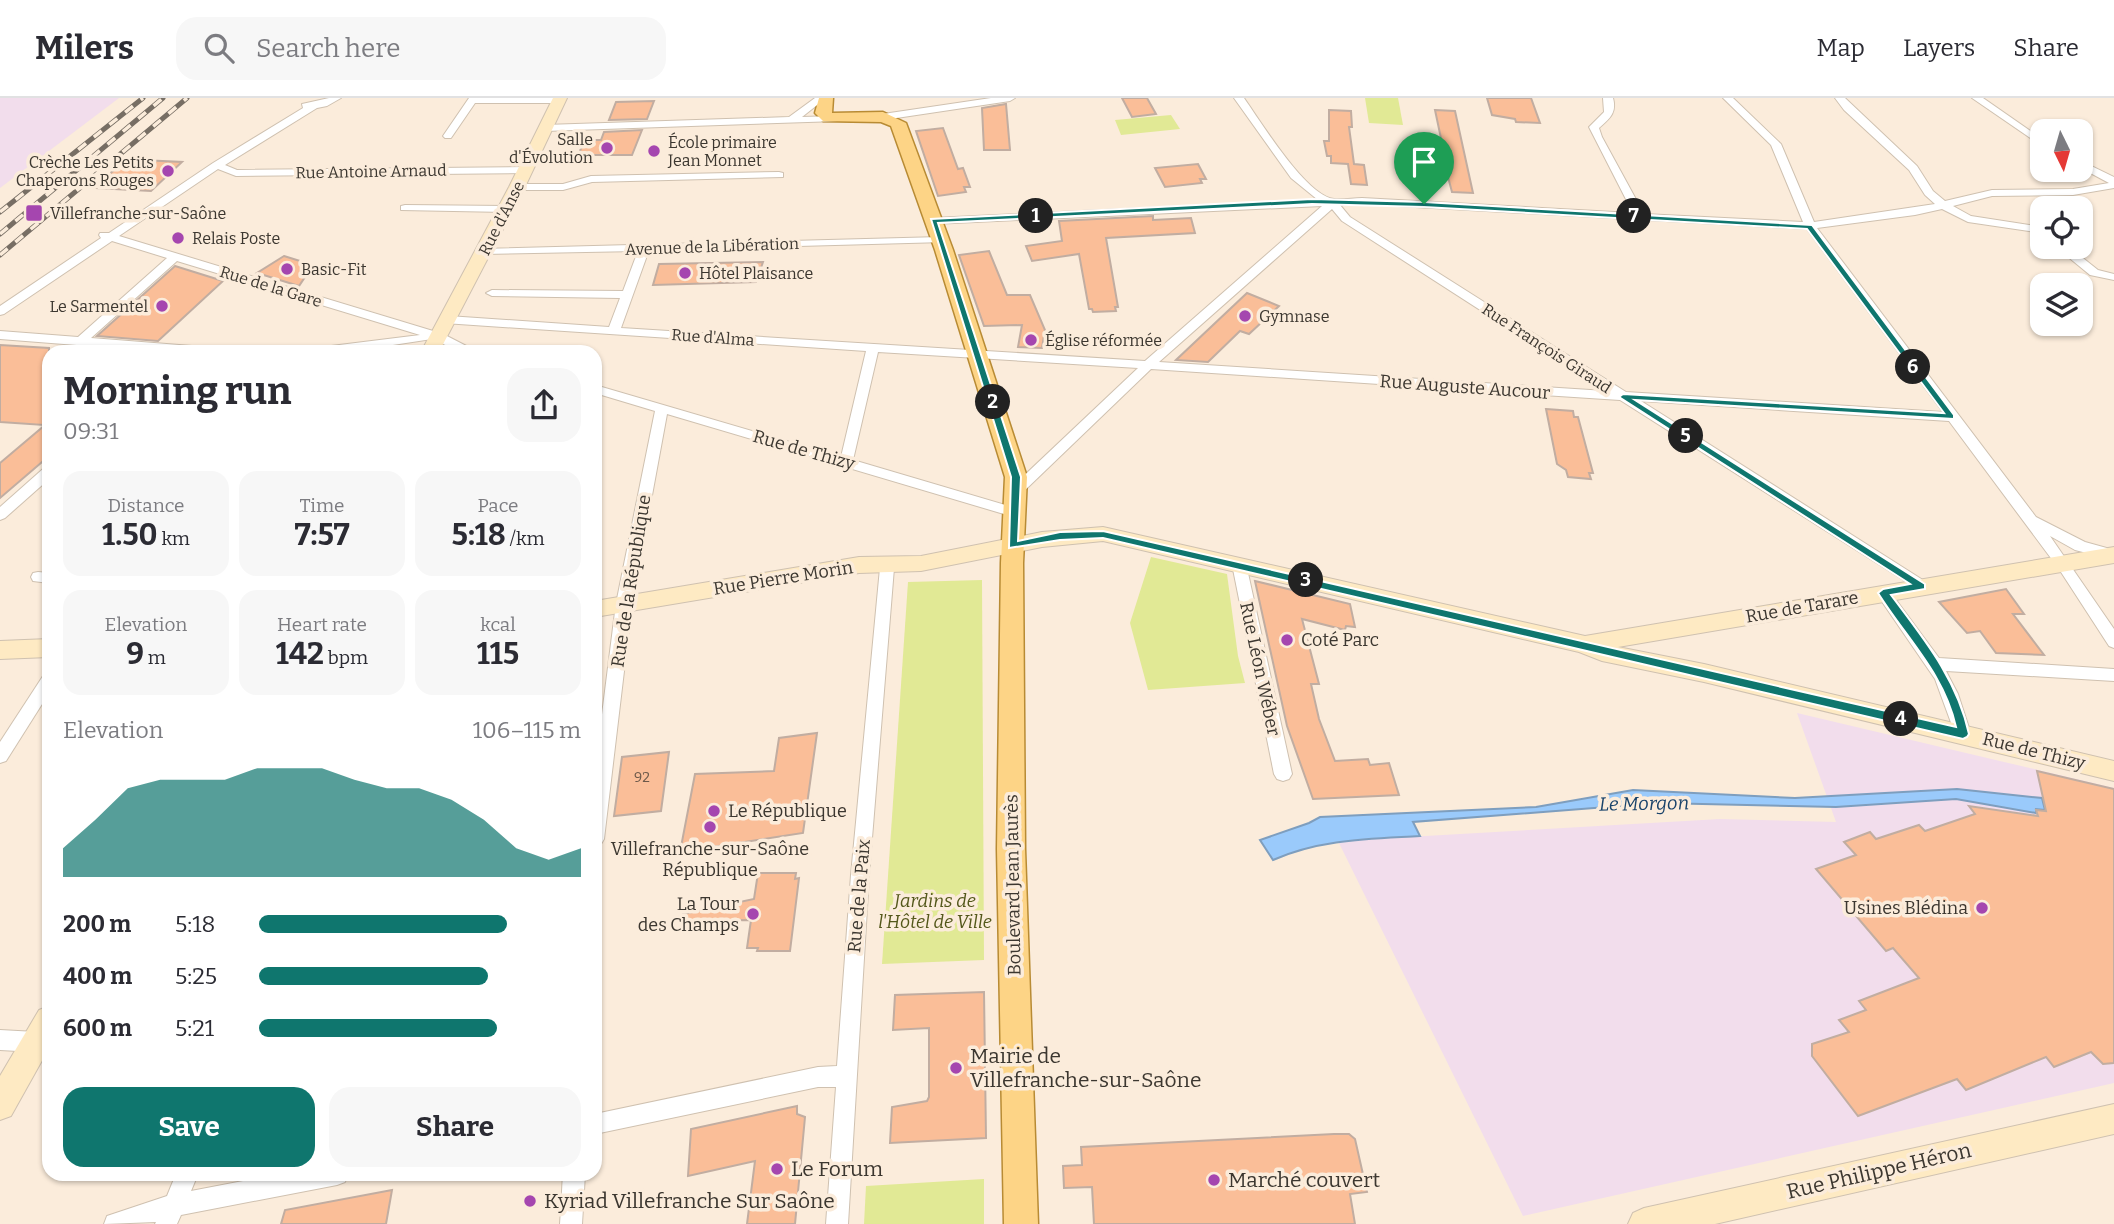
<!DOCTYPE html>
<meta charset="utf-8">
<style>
:root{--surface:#fff;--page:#f7f7f7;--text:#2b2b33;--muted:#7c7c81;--line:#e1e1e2;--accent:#0f766e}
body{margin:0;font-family:Bitter,serif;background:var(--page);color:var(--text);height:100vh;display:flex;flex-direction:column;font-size:26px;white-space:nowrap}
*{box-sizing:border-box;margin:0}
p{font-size:23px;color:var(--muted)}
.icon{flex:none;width:38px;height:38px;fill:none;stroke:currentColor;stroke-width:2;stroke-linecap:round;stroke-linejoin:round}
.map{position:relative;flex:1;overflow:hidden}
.side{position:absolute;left:42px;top:247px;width:560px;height:836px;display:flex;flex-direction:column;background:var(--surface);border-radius:21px;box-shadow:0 2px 5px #0004}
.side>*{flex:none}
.needle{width:46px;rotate:175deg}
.buttons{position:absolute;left:2030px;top:21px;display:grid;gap:14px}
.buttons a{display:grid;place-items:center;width:63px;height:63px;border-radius:14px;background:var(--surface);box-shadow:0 2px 5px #0004;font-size:35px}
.pin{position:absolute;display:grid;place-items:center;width:60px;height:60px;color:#fff;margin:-72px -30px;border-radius:50% 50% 50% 0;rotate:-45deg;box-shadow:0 0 7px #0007}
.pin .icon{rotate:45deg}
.km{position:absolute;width:35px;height:35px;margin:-18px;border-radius:50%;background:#222;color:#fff;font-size:19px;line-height:35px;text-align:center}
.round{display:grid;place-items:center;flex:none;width:74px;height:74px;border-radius:21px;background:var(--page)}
.headline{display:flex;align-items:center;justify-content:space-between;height:119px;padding:0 21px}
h1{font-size:38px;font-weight:700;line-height:52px}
.figures{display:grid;grid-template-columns:repeat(3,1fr);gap:10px;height:119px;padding:7px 21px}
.figures div{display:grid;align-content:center;border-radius:18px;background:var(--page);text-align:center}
.figures b{font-size:30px;font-weight:700}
.figures small{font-size:19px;font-weight:400}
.figures p{font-size:19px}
.chart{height:196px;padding:14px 21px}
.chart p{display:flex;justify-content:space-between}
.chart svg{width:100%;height:126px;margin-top:7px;fill:var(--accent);opacity:.7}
.button{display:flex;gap:14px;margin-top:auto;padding:14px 21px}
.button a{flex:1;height:80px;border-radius:21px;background:var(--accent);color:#fff;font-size:28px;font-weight:700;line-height:80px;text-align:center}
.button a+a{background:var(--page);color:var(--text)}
ul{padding:0 21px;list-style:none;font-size:23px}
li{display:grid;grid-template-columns:112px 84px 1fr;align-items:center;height:52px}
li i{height:18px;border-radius:9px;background:var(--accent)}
header{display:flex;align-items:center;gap:42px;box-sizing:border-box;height:98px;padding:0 35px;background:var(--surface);border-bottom:2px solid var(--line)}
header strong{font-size:33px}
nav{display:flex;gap:38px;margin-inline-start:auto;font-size:24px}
.search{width:490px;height:63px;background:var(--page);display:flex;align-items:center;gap:18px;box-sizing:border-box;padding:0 24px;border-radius:21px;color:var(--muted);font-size:26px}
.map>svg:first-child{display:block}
</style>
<header>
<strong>Milers</strong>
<div class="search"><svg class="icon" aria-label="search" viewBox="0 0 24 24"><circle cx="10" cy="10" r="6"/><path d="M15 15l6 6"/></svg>Search here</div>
<nav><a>Map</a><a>Layers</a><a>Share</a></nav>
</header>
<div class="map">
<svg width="2114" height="1126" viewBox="0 0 2114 1126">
<rect width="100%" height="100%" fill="#fbecdb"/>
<!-- industrial -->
<g fill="#f2ddec">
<polygon points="0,0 119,0 0,90"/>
<polygon points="1797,615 2114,690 2114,985 1523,1118 1338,743 1720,721 1836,724"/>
</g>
<!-- green -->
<g fill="#e1e995">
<polygon points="1365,0 1398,0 1403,27 1369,25"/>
<polygon points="1171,17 1180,31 1121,37 1115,22"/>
<polygon points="1151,459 1227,476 1238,558 1245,585 1148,592 1130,525"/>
<polygon points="982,482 984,862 882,866 908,484"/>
<polygon points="984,1081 984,1126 864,1126 866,1088"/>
</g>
<!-- water -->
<path fill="#9acafb" stroke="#7e9ebe" stroke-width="2" d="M1957,691L2042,700L2045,712L2036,711V715L1956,701L1836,709L1658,705L1413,724L1420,738C1370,741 1320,741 1273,762L1260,742L1309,725L1320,719L1536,709L1633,692L1795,700Z"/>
<!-- building -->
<g fill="#fabe98" stroke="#c1ada1" stroke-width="2">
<polygon points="1122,0 1147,0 1156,16 1132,19"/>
<polygon points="1487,0 1531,0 1540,25 1516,24 1515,21 1492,17"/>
<polygon points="654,3 647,21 609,22 616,4"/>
<polygon points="1006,6 1010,52 984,52 982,10"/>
<polygon points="1329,12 1351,13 1352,29 1349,29 1354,66 1364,67 1367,87 1351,86 1348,66 1331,65 1331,58 1327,58 1324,43 1329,43"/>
<polygon points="1435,12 1455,13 1473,95 1452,94 1439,45 1442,45"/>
<polygon points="943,30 958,71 963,70 970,89 964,89 966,94 938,98 916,33"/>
<polygon points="642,32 632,57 578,57 585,42 601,42 604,34"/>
<polygon points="126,62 141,62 182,64 151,93 93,90"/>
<polygon points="1198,66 1206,81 1200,81 1202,85 1165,89 1155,70"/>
<polygon points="1153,118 1153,122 1191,120 1195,135 1106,140 1118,209 1115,209 1116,213 1093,214 1092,211 1089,211 1079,156 1032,163 1026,148 1062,143 1059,123"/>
<polygon points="989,153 1007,197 1030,197 1045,232 1042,250 1018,249 1022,227 984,228 959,157"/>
<polygon points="284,158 313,167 299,188 257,175"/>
<polygon points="763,164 756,184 653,187 659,166"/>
<polygon points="175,168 223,183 158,243 97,238"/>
<polygon points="1247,195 1279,208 1249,236 1240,233 1208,264 1176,262"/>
<polygon points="0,247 49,250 49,358 0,400 0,365 45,327 0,324"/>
<polygon points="1546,311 1573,313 1574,319 1578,319 1593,375 1589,375 1591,381 1568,379 1566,372 1557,366"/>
<polygon points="1255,483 1350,506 1355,529 1346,528 1345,532 1302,521 1319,586 1311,586 1319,621 1335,663 1368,661 1370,667 1389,665 1399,697 1313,701 1287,628"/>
<polygon points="2006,491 2024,516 2013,516 2044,557 1996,555 1980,533 1967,535 1939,504"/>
<polygon points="817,635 803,735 680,754 695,676 774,673 779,640"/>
<polygon points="669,654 661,713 614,718 622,659"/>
<polygon points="2037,673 2114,691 2114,965 2103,966 2091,954 2054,969 2046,959 1966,992 1957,981 1858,1018 1812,958 1812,946 1849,934 1839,922 1866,912 1859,903 1919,880 1893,850 1886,853 1816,771 1856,757 1844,744 1870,734 1876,741 1919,727 1925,733 1975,716 1969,708 2038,718 2036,712 2046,713"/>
<polygon points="758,775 796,775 795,781 799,780 790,853 757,853 758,850 747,850 751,822 684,823 683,816 754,801"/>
<polygon points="984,894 986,1040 890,1045 892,1009 927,1003 929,999 929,930 893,932 895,897"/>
<polygon points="797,1008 797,1016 805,1019 795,1126 747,1126 755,1063 688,1078 691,1031"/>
<polygon points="1334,1036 1349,1036 1355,1041 1367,1094 1350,1096 1355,1126 1094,1126 1092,1089 1064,1090 1063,1068 1082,1067 1081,1049"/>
<polygon points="392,1092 386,1126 281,1126 285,1112"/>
</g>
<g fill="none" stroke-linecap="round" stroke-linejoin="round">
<!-- street casing -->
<g stroke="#cfc1b0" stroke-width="2">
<g id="street">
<polygon points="329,0 341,0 327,8 317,10 225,67 237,72 526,69 531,72 526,75 236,78 218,71 119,138 443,236 478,254 461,254 432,241 347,254 309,254 315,250 420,237 177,163 91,240 217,250 223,254 166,254 0,241 0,233 78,239 167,160 112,143 4,216 0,217 0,208 101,140 99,137 100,135 109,135 213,65 303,10 302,6"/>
<polygon points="469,0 562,0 564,2 559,5 475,5 451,40 445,40 443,38"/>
<polygon points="815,0 826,0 802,19 835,18 840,21 838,23 545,33 540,30 545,27 789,19"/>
<polygon points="991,0 1015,0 1010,3 883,22 878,19 883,16"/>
<path d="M1234,0H1244C1261,24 1306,98 1334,101C1343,102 1353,100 1362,100L1633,115L1589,29L1604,14L1603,0H1613C1617,15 1610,20 1599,30L1602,39L1644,116L1803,124L1771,47L1723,0H1733L1781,46L1814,124L1935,106L1925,97L1909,72L1844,12L1835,0H1845L1917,68L1933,93L1945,103L1992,92L2073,91L2109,85L2081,70V63L2114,79V90L2073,97L1992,98L1953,108L1971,118L2042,129V135L1968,124L1942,111L1915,117L1817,130L2036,419L2085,444L2114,452V462L2075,452L2050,438L2114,531V550L2109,548L2059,471L1949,323L1641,303L1926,484L1928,488L1926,492L1921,493L1620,302L1151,271L1022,395H1012L1010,392L1012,389L1138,270L878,254L853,362L1019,411L1021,414L1014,419L667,316L632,506L604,741L601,746L595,749V672L616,506L655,313L595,295V287L841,359L866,253L444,225L442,222L448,218L609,229L620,200L492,198L486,195L492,192L623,193L638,153L483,156L479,155V151L941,139L945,140V144L649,152L621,230L1145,263L1322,108L933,126L928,123L933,120L1318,102L1291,80ZM1362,106L1807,131L1943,314L1626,294L1350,119L1340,107ZM1332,111L1342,123L1606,293L1159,264Z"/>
<polygon points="1972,0 1983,0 2042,41 2042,48"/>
<polygon points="779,74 783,75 783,79 592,84 563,92 517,92 512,89 517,86 563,86 591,78"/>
<polygon points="405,107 506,108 511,111 506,114 401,112 401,108"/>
<polygon points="2056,149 2069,149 2098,172 2114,176 2114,182 2090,177"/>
<polygon points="49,368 49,381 5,420 0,422 0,409 44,370"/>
<polygon points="1239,461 1246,466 1292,676 1289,681 1283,683 1277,681 1274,676 1232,466"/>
<polygon points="887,465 894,470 869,777 848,1126 826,1126 836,989 818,989 595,1036 595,1016 818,969 837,968 851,777 880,470"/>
<polygon points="38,474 49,475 49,485 33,483 31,479 33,475"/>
<polygon points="1883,489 1888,491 1939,560 2114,571 2114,583 1946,573 1958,596 1971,636 1969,641 1963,643 1957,641 1935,581 1876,495"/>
<polygon points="49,576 49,595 6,663 0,665 0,644 43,578"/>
<polygon points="0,932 36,934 43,937 46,944 43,951 36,954 0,952"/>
<polygon points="176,1076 198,1076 191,1093 280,1076 348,1076 345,1084 337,1087 181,1117 177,1126 155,1126 156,1124 104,1126 107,1118 167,1098"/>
<polygon points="563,1076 585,1076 582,1126 560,1126"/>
</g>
</g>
<!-- secondary casing -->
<g stroke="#cfc1b0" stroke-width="2">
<g id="secondary">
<polygon points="553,0 567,0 525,89 439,254 421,254 509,89"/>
<polygon points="1103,429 1585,538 2114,449 2114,465 1618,549 1704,566 2114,663 2114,683 1704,584 1602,563 1579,554 1103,443 1042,449 921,473 859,475 595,519 595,503 859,459 921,458 1042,434"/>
<polygon points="49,541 49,559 0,561 0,543"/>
<polygon points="49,908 49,950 11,1018 0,1022 0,978 39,912"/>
<polygon points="2114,1006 2114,1036 1715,1126 1628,1126 1633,1115 1644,1110"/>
</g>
</g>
<!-- primary casing -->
<g stroke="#b88b34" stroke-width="3">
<polygon id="primary" points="819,0 833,0 832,15 883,14 906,25 953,152 1027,379 1023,465 1025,751 1038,1126 1004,1126 997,751 1001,465 1005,379 935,152 891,28 881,24 823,23 815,15"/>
</g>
<!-- street -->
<use href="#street" fill="#fff" fill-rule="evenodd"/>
<!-- secondary -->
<use href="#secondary" fill="#feeac3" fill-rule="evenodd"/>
<!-- primary -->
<use href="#primary" fill="#fdd486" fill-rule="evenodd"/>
<!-- rail casing -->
<g stroke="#776e64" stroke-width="5">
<g id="rail">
<polyline points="0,114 143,0"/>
<polyline points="0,136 163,0"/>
<polyline points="0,157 187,0"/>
</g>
</g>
<!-- rail -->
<use href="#rail" stroke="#fbecdb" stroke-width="3.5" stroke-dasharray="10" stroke-linecap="butt"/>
</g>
<!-- route -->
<path fill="#0f766e" stroke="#fff" stroke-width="2" fill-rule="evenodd" d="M1312,101L1424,104L1812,127L1954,317V321L1635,302L1925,486V491L1891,497C1924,541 1957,581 1969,636L1967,639L1963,641L1103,440L1060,442L1009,450L1011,379L931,121ZM1312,106L1424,109L1807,131L1944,315L1623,296L1619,299L1910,486L1883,491L1878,495C1906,540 1944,575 1956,629L1103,433L1060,434L1018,443L1021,379L938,125Z"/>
<!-- markers -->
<g fill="#a546af" stroke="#fbecdb" stroke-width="2.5">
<circle cx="607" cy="50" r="7"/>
<circle cx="654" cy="53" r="7"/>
<circle cx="168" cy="73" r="7"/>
<rect x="25" y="106" width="18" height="18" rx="3.5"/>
<circle cx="178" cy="140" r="7"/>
<circle cx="287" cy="171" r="7"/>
<circle cx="685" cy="175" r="7"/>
<circle cx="162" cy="208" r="7"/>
<circle cx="1245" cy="218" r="7"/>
<circle cx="1031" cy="242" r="7"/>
<circle cx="1287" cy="542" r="7"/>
<circle cx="714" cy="713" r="7"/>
<circle cx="710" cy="729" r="7"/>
<circle cx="1982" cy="810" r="7"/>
<circle cx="753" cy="816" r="7"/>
<circle cx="956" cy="970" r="7"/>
<circle cx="777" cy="1071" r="7"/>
<circle cx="1214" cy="1082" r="7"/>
<circle cx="530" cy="1103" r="7"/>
</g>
<g text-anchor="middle" stroke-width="7" stroke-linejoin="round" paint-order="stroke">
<!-- number labels -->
<g font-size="14" fill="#6c594a">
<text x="642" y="684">92</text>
</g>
<!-- far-poi labels -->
<g font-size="16" fill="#3c3730" stroke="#fbecdb" text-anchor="start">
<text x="593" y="47" text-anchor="end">Salle<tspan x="593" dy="18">d'Évolution</tspan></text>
<text x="668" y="50">École primaire<tspan x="668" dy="18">Jean Monnet</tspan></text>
<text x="154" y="70" text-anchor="end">Crèche Les Petits<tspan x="154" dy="18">Chaperons Rouges</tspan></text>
<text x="50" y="121">Villefranche-sur-Saône</text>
<text x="192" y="146">Relais Poste</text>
<text x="301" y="177">Basic-Fit</text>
<text x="699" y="181">Hôtel Plaisance</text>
<text x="148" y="214" text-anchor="end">Le Sarmentel</text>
<text x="1259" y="224">Gymnase</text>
<text x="1045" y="248">Église réformée</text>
</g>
<!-- far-street labels -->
<g font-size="16" fill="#3c3730" stroke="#fbecdb">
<text transform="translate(371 73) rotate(-1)" y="6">Rue Antoine Arnaud</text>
<text transform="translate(501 120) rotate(-63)" y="6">Rue d'Anse</text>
<text transform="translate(712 148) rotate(-2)" y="6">Avenue de la Libération</text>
<text transform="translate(271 188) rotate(17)" y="6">Rue de la Gare</text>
<text transform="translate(713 239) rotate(4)" y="6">Rue d'Alma</text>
<text transform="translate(1547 250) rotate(33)" y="6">Rue François Giraud</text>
</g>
<!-- street labels -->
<g font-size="18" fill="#3c3730" stroke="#fbecdb">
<text transform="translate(1465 289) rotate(4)" y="6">Rue Auguste Aucour</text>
<text transform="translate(804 352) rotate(16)" y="6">Rue de Thizy</text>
<text transform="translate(783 480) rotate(-9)" y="6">Rue Pierre Morin</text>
<text transform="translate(631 483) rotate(-81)" y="6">Rue de la République</text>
<text transform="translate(1802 509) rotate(-10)" y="6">Rue de Tarare</text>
<text transform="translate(1260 571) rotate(78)" y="6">Rue Léon Wéber</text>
<text transform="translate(2034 653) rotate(14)" y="6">Rue de Thizy</text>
<text transform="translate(1013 787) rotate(-91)" y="6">Boulevard Jean Jaurès</text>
<text transform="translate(859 798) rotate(-85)" y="6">Rue de la Paix</text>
</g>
<!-- poi labels -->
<g font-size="18" fill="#3c3730" stroke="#fbecdb" text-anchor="start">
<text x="1301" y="548">Coté Parc</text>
<text x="728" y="719">Le République</text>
<text x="710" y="757" text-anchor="middle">Villefranche-sur-Saône<tspan x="710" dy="21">République</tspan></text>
<text x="739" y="812" text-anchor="end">La Tour<tspan x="739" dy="21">des Champs</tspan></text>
<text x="1968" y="816" text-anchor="end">Usines Blédina</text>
</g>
<!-- park labels -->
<g font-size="18" font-style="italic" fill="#53571a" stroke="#fbecdb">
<text x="935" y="809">Jardins de<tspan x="935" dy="21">l'Hôtel de Ville</tspan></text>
</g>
<!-- water labels -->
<g font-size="19" font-style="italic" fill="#19436b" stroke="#fbecdb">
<text transform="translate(1644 705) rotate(-1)" y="7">Le Morgon</text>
</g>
<!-- near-poi labels -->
<g font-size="21" fill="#3c3730" stroke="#fbecdb" text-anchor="start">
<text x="970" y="965">Mairie de<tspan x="970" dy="24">Villefranche-sur-Saône</tspan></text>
<text x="791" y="1078">Le Forum</text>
<text x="1228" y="1089">Marché couvert</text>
<text x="544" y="1110">Kyriad Villefranche Sur Saône</text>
</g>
<!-- near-street labels -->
<g font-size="21" fill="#3c3730" stroke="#fbecdb">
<text transform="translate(1879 1073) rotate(-13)" y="7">Rue Philippe Héron</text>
</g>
</g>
</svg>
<div class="buttons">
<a><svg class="needle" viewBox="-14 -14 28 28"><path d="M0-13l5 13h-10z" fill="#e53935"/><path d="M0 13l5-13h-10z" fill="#7c7c81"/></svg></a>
<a><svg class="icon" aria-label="locate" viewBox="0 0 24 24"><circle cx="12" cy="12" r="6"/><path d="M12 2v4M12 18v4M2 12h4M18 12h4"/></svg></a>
<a><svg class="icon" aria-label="layers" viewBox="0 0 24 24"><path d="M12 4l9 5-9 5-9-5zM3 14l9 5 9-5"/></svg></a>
</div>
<div class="pin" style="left:1424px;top:106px;background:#1e9e55"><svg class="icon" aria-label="arrive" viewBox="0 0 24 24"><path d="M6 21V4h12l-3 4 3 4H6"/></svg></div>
<b class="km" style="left:1036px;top:118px">1</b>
<b class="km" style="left:993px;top:304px">2</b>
<b class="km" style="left:1306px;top:482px">3</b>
<b class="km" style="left:1901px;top:621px">4</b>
<b class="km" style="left:1686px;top:338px">5</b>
<b class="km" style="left:1913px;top:269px">6</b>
<b class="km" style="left:1634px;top:118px">7</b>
<section class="side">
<div class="headline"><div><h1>Morning run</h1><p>09:31</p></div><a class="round"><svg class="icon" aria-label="share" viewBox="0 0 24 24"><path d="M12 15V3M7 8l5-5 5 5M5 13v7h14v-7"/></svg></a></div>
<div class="figures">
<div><p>Distance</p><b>1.50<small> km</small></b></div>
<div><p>Time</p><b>7:57</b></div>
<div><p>Pace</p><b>5:18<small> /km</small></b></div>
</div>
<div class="figures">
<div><p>Elevation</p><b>9<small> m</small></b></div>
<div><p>Heart rate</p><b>142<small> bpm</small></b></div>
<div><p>kcal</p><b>115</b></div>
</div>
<div class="chart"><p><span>Elevation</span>106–115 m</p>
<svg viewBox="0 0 160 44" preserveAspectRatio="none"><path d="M0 44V34L10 24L20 13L30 10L40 10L50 10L60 6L70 6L80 6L90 10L100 13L110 13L120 17L130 24L140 34L150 38L160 34V44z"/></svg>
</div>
<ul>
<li><b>200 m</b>5:18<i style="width:77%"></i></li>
<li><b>400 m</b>5:25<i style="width:71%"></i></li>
<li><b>600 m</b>5:21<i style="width:74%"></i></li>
</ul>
<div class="button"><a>Save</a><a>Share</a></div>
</section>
</div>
